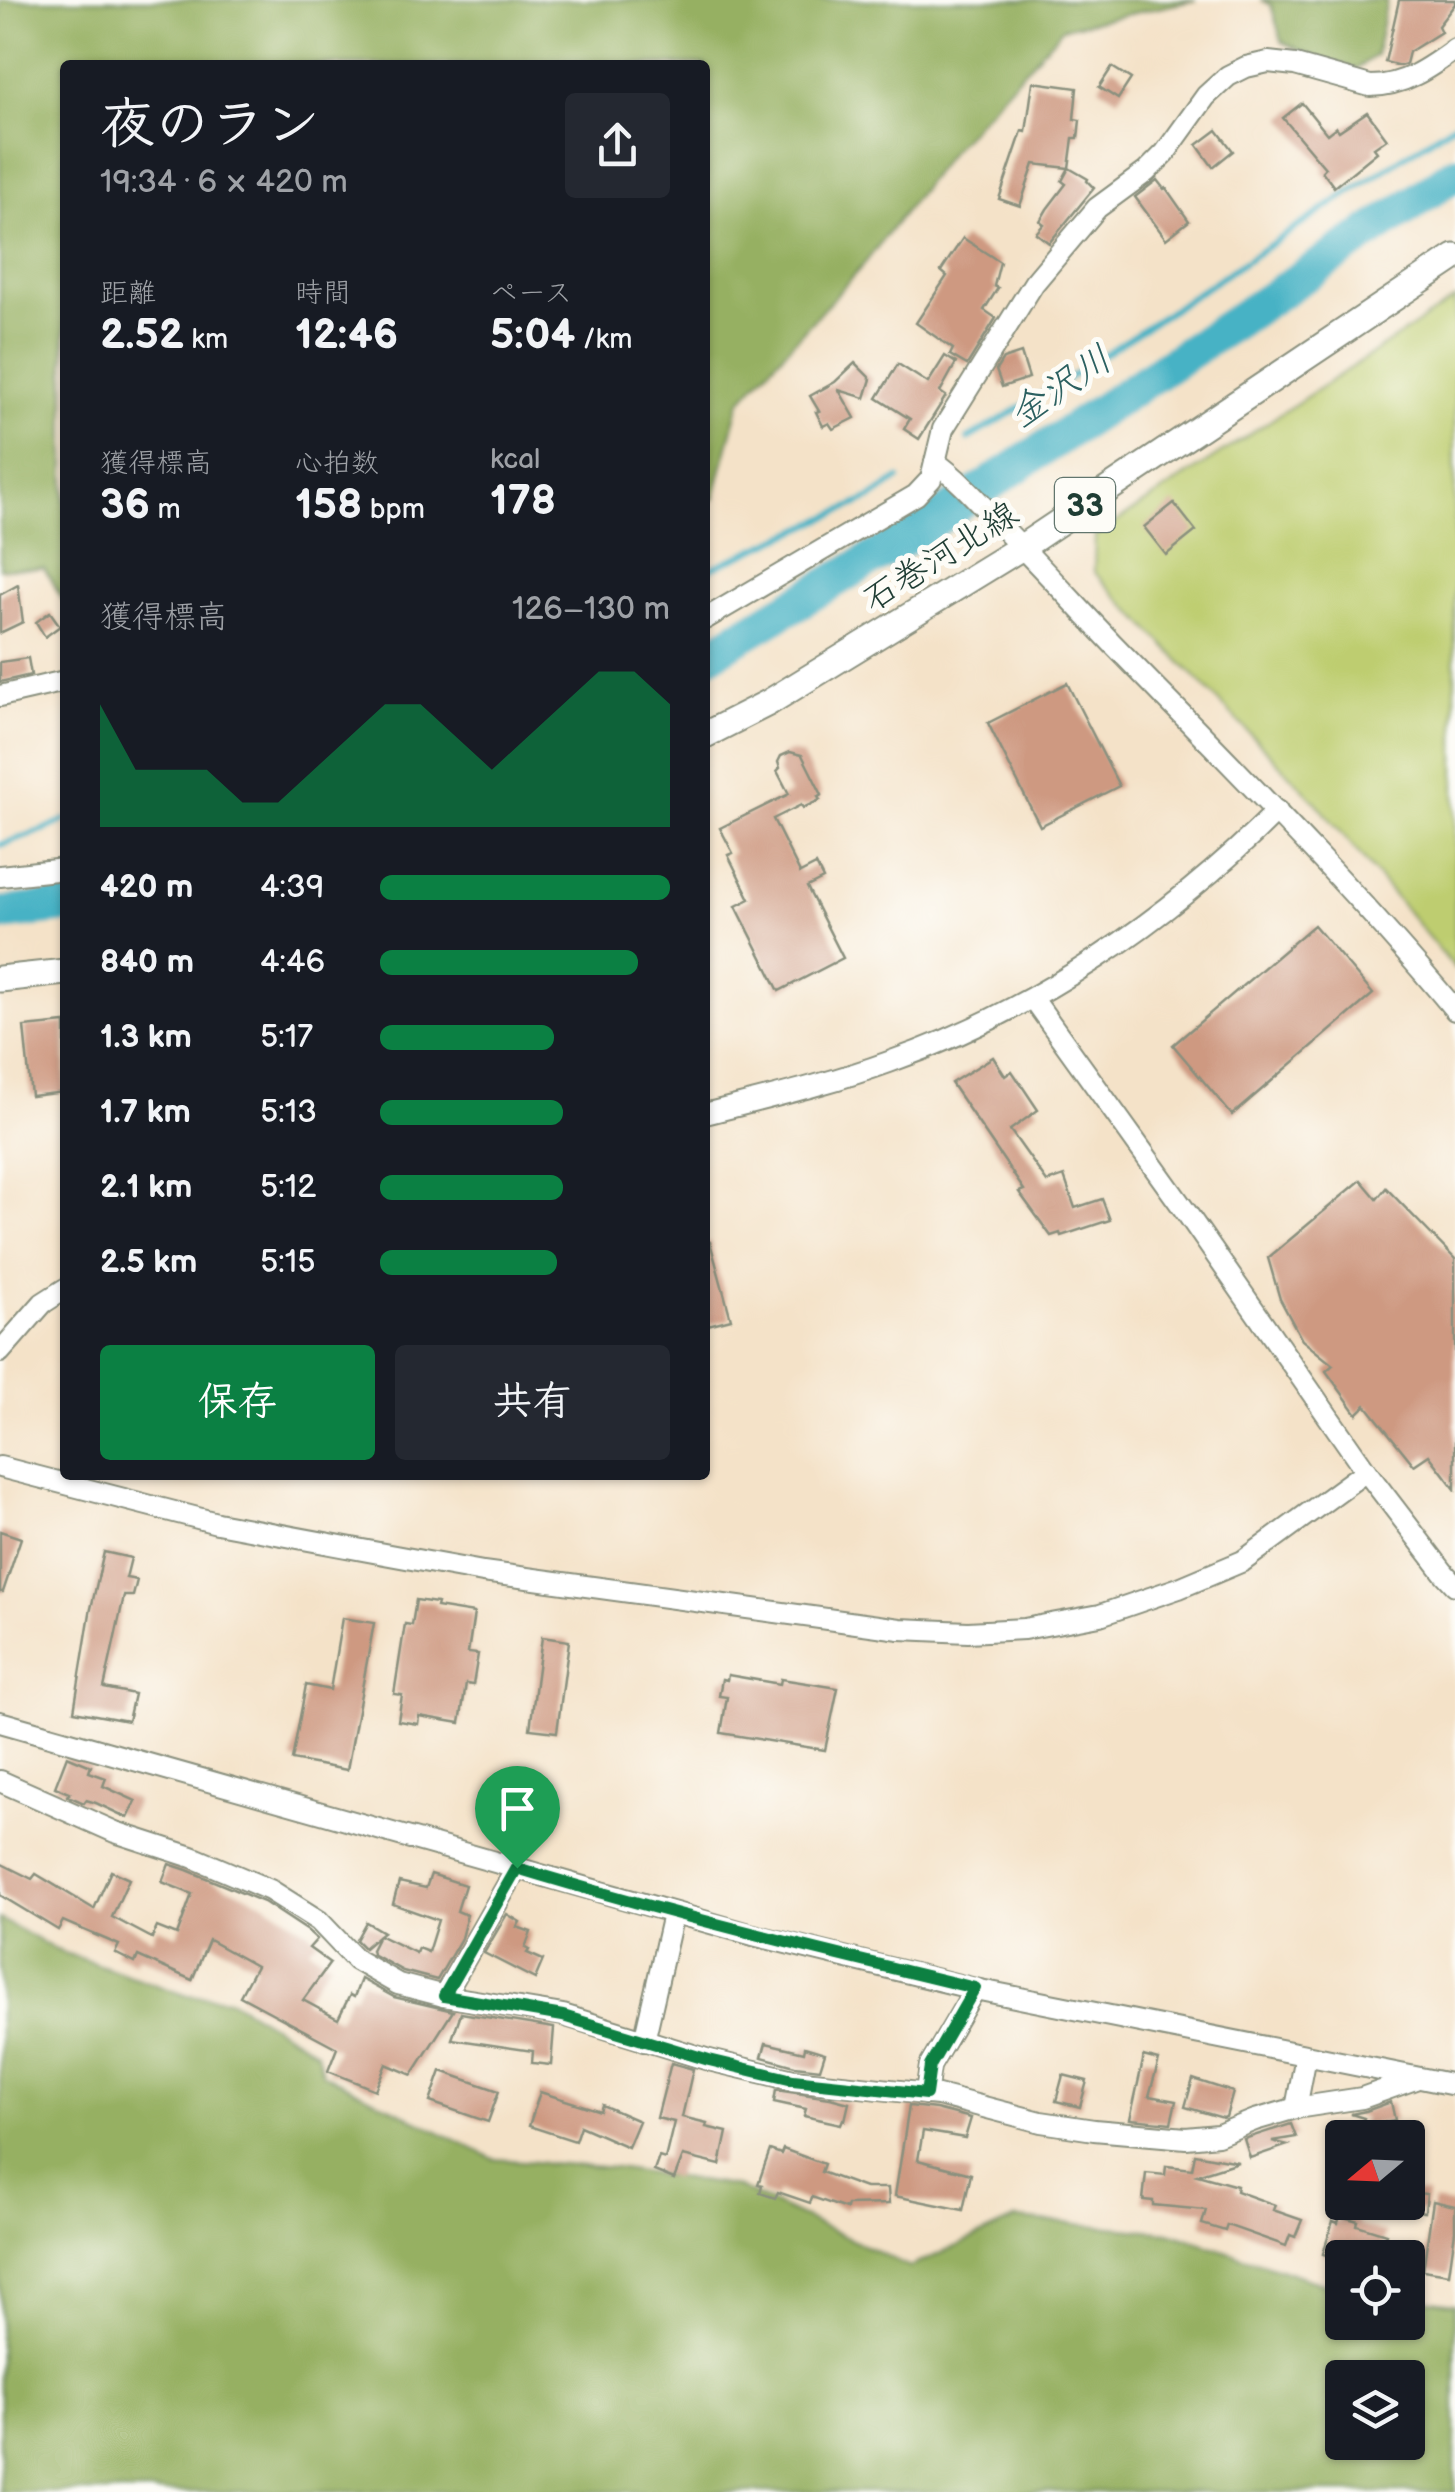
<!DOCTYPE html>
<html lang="ja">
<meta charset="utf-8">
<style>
:root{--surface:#171b24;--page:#242831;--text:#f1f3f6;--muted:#9ea1a6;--accent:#0b8043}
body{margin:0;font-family:"Balsamiq Sans","Klee One",sans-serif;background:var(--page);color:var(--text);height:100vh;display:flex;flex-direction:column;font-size:38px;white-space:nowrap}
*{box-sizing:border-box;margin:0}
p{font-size:32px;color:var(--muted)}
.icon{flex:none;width:55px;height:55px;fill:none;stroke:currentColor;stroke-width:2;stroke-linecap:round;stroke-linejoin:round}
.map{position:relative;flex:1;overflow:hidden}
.details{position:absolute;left:60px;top:60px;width:650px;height:1420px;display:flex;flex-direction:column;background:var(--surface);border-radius:10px;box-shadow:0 2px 8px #0004}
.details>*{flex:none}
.needle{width:65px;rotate:251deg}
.fabs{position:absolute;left:1325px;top:2120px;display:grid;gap:20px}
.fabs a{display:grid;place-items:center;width:100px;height:100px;border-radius:10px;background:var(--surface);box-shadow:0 2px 8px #0004;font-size:50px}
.pin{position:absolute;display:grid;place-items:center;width:85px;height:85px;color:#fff;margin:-102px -42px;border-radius:50% 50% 50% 0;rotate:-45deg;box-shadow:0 0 10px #0007}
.pin .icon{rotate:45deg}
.round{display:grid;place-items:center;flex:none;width:105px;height:105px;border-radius:10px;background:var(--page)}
.headline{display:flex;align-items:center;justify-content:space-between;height:170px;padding:0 40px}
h1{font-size:55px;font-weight:700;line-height:75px}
.metrics{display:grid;grid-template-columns:repeat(3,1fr);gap:15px;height:170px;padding:10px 40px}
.metrics div{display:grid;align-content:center}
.metrics b{font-size:42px;font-weight:700}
.metrics small{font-size:28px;font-weight:400}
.metrics p{font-size:28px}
.chart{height:280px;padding:20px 40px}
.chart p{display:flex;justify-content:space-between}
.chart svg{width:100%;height:180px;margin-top:10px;fill:var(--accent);opacity:.7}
.primary-button{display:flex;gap:20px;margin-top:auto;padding:20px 40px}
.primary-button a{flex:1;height:115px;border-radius:10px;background:var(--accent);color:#fff;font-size:40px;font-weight:700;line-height:115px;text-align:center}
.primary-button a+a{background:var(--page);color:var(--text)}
ul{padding:0 40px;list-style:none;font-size:32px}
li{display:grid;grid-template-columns:160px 120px 1fr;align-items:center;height:75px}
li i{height:25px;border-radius:12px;background:var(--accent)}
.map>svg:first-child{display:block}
</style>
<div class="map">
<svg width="1455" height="2492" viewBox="0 0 1455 2492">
<rect width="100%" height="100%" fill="#fdfcf7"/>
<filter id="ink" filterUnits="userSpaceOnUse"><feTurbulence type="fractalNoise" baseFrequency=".01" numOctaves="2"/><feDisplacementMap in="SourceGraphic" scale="20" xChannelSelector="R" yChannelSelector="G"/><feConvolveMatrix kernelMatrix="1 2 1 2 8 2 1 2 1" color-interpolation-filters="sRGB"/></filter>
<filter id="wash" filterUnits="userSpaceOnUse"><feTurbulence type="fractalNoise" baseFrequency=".0048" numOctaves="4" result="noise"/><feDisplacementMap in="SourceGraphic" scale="40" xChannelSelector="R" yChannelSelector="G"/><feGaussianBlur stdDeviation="2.25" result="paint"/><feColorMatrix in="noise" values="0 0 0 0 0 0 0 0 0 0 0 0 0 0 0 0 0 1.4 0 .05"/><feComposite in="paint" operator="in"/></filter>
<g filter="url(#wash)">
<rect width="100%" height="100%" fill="#f4e2c8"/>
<!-- green -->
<polygon fill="#becd70" stroke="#6e8552" stroke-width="2.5" points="1455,299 1455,969 1315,801 1094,572 1095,536"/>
<!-- forest -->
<g fill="#96b062" stroke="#5a764b" stroke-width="2.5" fill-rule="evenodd">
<polygon points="0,0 1196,0 1063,28 950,152 865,263 740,401 714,499 705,504 705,65 65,65 65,603 44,568 0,569"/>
<polygon points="1261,0 1387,0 1376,55 1356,69 1320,59 1282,42 1271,5"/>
<path d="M0,1919L56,1950L185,1995L229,1999L317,2052L322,2073L494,2159L615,2168L737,2187L910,2267L1017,2219L1169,2232L1342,2290V2322H1408V2298L1455,2304V2492H0ZM1342,2378H1408V2442H1342Z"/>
</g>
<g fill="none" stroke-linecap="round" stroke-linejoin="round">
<!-- stream -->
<g stroke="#47b2c5" stroke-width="6">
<polyline points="968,439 1061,383 1455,123"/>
<polyline points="705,571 871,498 899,479"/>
<polyline points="0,845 46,829 65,820"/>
</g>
<!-- river -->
<g stroke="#47b2c5" stroke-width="35">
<polyline points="705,657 919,531 1408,207 1455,173"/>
<polyline points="0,914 65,906"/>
</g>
</g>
<g id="blocks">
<!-- building -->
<g fill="#ce9981">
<polygon points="1399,0 1455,0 1455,4 1438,26 1441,32 1409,52 1406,64 1400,66 1385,62"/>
<polygon points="1112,67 1131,79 1118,99 1099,87"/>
<polygon points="1033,82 1077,88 1074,119 1080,120 1078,138 1073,138 1069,168 1034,164 1020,206 999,199 1022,131 1026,132"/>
<polygon points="1302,103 1327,134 1336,127 1339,131 1367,112 1387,139 1374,148 1377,152 1334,187 1322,171 1325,168 1283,118"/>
<polygon points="1217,130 1233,151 1213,167 1197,145"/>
<polygon points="1069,168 1088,179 1087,181 1094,188 1049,243 1036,233 1044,224 1040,221 1047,209 1066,184 1062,181"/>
<polygon points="1157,180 1164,189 1166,188 1189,221 1166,239 1135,197"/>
<polygon points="963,238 1000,262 994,286 998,288 984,310 996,318 967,365 950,355 953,349 916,323 947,276 941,271"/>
<polygon points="1021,353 1029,378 1002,387 996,370 1003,359"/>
<polygon points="945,356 956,363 940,392 946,396 919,439 904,429 910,419 877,398 898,364 928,383"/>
<polygon points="855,363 871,379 865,398 839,390 855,418 833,429 829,423 823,426 816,412 819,411 810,396 835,382"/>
<polygon points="1174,503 1196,531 1166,555 1144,527"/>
<polygon points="18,585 23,622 0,633 0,595"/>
<polygon points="50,612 60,626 45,637 36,622"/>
<polygon points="28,658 31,675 0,682 0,662"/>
<polygon points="1067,683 1119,786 1040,826 988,723"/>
<polygon points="790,752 802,755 822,795 818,797 820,800 803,808 801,805 773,819 800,873 816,865 823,879 807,887 843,958 779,991 736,906 750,899 728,855 733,853 720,828 789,794 777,771 780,768 778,762 781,756"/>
<polygon points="1314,925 1373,994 1232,1115 1173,1045"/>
<polygon points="65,1023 65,1092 31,1096 24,1027"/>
<polygon points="993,1057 1005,1076 1012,1071 1038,1110 1010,1130 1047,1182 1064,1176 1075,1208 1102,1199 1110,1220 1061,1236 1060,1233 1051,1236 1019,1192 1024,1190 951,1083"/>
<polygon points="1361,1180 1377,1199 1386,1188 1455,1259 1455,1489 1429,1455 1414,1465 1366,1405 1357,1414 1326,1371 1333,1365 1302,1340 1280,1299 1268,1258"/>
<polygon points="710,1242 731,1319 708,1325 705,1313 705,1243"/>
<polygon points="0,1531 21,1538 3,1592 0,1592"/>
<polygon points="104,1552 131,1558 126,1578 137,1580 133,1596 124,1596 104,1688 134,1694 128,1721 74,1711 90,1613"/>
<polygon points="416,1600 437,1603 436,1607 474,1613 468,1653 478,1654 473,1685 466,1684 460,1723 419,1716 418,1724 398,1721 402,1695 394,1694 405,1624 412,1625"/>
<polygon points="342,1618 374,1623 347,1770 292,1760 306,1685 330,1690"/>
<polygon points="542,1637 569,1641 557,1732 530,1729"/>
<polygon points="728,1675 780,1684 781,1679 838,1688 825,1750 721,1733 727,1697 719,1696 722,1679 727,1680"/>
<polygon points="67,1756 91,1766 89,1772 106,1778 103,1786 136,1801 128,1818 96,1803 86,1800 84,1803 68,1796 70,1793 55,1787"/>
<polygon points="0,1863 32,1879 36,1874 94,1909 111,1871 129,1879 112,1917 152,1938 157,1927 177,1935 192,1894 162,1882 169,1864 187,1870 264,1902 308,1931 317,1939 309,1948 330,1963 303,2000 338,2019 350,1995 354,1997 361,1979 394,1997 453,2011 412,2075 386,2064 375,2090 328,2071 337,2048 240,1996 256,1966 209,1940 192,1980 138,1956 135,1963 115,1953 119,1945 63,1921 58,1930 0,1895"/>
<polygon points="431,1874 465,1885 457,1911 467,1915 461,1938 437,1980 403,1971 372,1954 371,1950 378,1936 364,1948 356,1940 366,1922 383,1932 379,1935 416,1953 418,1948 428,1952 438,1920 393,1904 399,1882 426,1888"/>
<polygon points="507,1914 520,1922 517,1927 531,1932 525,1948 529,1950 527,1953 543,1960 535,1979 484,1953"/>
<polygon points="461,2013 554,2028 551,2065 532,2063 533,2051 452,2039"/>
<polygon points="766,2043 804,2052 805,2047 825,2053 820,2069 795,2066 762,2057"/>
<polygon points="1144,2056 1159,2060 1149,2096 1176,2101 1171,2123 1130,2119"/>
<polygon points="671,2063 693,2069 682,2117 707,2123 706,2127 727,2132 720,2165 683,2156 674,2179 654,2171 659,2157 665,2159 674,2122 657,2118"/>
<polygon points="441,2071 499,2091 488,2122 430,2102"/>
<polygon points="1063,2075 1087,2081 1080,2107 1056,2101"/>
<polygon points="1193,2079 1233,2092 1226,2117 1223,2118 1185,2107"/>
<polygon points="776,2090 830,2098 849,2103 845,2120 843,2119 841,2124 804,2116 806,2109 774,2102"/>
<polygon points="540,2092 600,2111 602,2105 639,2121 628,2147 580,2126 575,2141 529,2126"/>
<polygon points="1391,2102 1395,2120 1361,2126 1364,2118 1351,2114 1366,2111"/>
<polygon points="909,2106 936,2109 971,2118 965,2138 923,2131 918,2160 971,2174 963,2210 895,2196"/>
<polygon points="1291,2124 1296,2137 1272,2141 1288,2145 1250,2158 1244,2139"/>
<polygon points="783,2149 824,2164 821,2172 865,2188 888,2188 889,2204 847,2205 846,2209 812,2197 810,2203 778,2192 775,2198 760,2193 762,2185 758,2184 770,2150 781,2154"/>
<polygon points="1195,2154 1238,2162 1197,2175 1237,2186 1236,2191 1275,2205 1273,2210 1302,2220 1295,2237 1290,2235 1286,2246 1227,2225 1225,2231 1202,2224 1206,2210 1153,2205 1153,2201 1143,2200 1146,2173 1165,2175 1166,2166 1192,2169"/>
<polygon points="1408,2192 1427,2194 1425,2212 1408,2210"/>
<polygon points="1433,2201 1455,2206 1455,2231 1449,2274 1423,2270"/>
<polygon points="1340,2216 1358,2221 1357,2225 1386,2234 1379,2258 1342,2258 1342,2260 1323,2254 1333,2221 1338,2223"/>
</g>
</g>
</g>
<g filter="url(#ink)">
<use href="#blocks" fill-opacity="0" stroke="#8a907e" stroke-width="2.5"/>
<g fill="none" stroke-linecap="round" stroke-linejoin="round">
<!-- minor casing -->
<g stroke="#8a907e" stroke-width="24">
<g id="minor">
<path d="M935,462C962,481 983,507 1006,531C1041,567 1076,605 1111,642C1228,762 1347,880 1455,1010"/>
<path d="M705,619L916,495L931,479L943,429L1034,283L1097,208L1146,172L1165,153L1206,96L1228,76L1246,67L1268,62L1295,65L1370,86C1404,86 1429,68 1455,49"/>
<polyline points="0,696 65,681"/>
<polyline points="0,876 65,869"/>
<polyline points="1033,999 1186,1212 1366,1471 1444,1573 1455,1585"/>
<path d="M705,1114C767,1098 829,1084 889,1062C1035,1011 1168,920 1277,811"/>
<polyline points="0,1352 43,1303 65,1289"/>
<polyline points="0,1467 217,1523 395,1556 483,1572 900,1629 968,1632 1024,1629 1100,1615 1179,1588 1243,1561 1366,1471"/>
<polyline points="0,1722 753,1935 975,1989 1455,2085"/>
<polyline points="0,1781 115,1832 192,1857 270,1890 319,1921 356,1960 398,1984 444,1996 563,2015 709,2060 793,2080 938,2095 1041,2122 1094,2130 1186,2138 1218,2135 1255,2120 1296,2108 1362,2098 1415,2079"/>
<polyline points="444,1996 517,1868"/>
<polyline points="644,2041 673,1914"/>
<polyline points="926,2094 930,2066 975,1989"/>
<polyline points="1296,2108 1306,2056"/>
</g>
</g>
<!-- major casing -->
<g stroke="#8a907e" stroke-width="29">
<g id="major">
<polyline points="705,735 768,703 1022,547 1455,257"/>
<polyline points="0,979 65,972"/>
</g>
</g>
<!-- minor -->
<use href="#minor" stroke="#fff" stroke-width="20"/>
<!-- major -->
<use href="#major" stroke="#fff" stroke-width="25"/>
</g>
</g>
<g fill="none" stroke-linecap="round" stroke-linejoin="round" filter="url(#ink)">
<!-- route casing -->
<g stroke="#fff" stroke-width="20">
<path id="route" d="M517,1868C668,1914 821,1951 975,1988L930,2066L926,2094L793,2080L709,2060L563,2016L444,1996Z"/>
</g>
<!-- route -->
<use href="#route" stroke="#0b8043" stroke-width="12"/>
</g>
<g text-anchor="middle" stroke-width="10" stroke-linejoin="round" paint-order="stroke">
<!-- shield labels -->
<rect fill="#fdfcf7" stroke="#62766e" stroke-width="2.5" x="1055" y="478" width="60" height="54" rx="8"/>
<g font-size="32" font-weight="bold" fill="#1f3d34">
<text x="1085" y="516">33</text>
</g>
<!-- street labels -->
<g font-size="35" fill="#1f3d34" stroke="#fdfcf7">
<text transform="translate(940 556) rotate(-32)" y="12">石巻河北線</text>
</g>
<!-- water labels -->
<g font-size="38" font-style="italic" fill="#2b6060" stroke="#fdfcf7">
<text transform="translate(1060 386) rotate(-34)" y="13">金沢川</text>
</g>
</g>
</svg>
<div class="fabs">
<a><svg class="needle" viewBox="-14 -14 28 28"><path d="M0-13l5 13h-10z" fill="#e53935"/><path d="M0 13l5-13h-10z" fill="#9ea1a6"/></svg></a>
<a><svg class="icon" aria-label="locate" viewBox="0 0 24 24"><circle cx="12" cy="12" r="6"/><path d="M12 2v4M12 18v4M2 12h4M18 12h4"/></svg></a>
<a><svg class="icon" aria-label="layers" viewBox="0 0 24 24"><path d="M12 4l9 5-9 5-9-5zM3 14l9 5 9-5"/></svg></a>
</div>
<div class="pin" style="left:517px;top:1868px;background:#1e9e55"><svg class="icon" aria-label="arrive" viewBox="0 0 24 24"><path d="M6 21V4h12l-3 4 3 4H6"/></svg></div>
<section class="details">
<div class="headline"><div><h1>夜のラン</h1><p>19:34 · 6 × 420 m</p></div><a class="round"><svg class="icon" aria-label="share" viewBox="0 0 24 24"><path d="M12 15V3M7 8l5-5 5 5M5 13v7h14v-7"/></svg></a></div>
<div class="metrics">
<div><p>距離</p><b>2.52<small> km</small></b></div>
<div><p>時間</p><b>12:46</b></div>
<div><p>ペース</p><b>5:04<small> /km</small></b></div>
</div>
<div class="metrics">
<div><p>獲得標高</p><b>36<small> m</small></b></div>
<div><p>心拍数</p><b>158<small> bpm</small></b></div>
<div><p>kcal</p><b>178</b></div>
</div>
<div class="chart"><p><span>獲得標高</span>126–130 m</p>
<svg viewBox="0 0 160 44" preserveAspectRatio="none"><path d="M0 44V14L10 30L20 30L30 30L40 38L50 38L60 30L70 22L80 14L90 14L100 22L110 30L120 22L130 14L140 6L150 6L160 14V44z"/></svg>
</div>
<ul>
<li><b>420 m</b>4:39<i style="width:100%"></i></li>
<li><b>840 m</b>4:46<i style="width:89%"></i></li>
<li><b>1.3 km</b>5:17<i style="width:60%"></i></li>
<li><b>1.7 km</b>5:13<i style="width:63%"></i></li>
<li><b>2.1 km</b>5:12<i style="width:63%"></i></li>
<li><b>2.5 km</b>5:15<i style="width:61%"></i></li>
</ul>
<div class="primary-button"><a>保存</a><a>共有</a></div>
</section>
</div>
